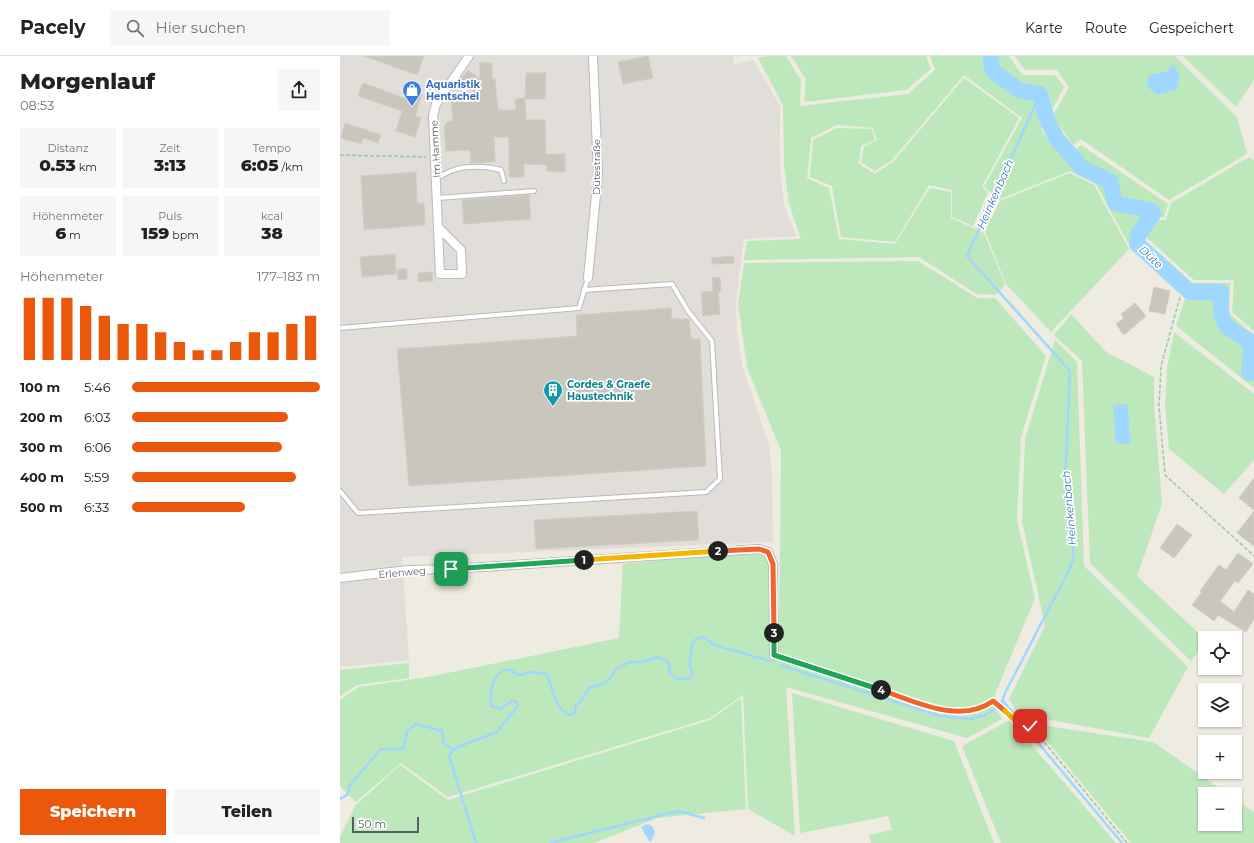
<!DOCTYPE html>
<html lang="de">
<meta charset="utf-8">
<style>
:root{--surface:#fff;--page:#f6f6f6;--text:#222;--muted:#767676;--line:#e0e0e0;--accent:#ea580c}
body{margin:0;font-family:Montserrat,sans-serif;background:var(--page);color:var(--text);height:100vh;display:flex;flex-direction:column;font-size:15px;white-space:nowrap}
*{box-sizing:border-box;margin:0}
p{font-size:13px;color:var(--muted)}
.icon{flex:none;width:22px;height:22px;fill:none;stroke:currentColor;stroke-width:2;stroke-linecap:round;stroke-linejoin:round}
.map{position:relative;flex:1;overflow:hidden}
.sheet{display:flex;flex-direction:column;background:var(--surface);width:340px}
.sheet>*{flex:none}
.fabs{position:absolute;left:858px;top:575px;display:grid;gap:8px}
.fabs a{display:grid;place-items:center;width:44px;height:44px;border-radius:0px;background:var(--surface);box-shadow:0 1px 3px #0004;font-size:20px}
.scale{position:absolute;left:12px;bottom:10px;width:67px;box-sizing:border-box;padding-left:4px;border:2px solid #5a5e63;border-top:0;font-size:11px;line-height:14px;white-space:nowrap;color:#5a5e63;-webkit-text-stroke:3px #fff;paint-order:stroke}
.pin{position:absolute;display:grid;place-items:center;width:34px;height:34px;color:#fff;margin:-17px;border-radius:8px;box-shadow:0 2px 6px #0006}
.km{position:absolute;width:20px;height:20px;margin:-10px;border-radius:50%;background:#222;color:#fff;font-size:11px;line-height:20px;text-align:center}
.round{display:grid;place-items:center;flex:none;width:42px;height:42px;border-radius:0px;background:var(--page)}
.headline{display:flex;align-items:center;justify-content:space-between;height:68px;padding:0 20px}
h1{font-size:22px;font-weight:800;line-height:30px}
.figures{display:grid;grid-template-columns:repeat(3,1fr);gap:6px;height:68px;padding:4px 20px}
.figures div{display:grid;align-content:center;border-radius:0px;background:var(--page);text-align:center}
.figures b{font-size:17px;font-weight:800}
.figures small{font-size:11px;font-weight:400}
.figures p{font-size:11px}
.chart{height:112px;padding:8px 20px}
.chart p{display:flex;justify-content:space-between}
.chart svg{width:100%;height:72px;margin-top:4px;stroke:var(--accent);stroke-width:6}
.action{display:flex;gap:8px;margin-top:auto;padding:8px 20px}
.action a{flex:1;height:46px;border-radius:0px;background:var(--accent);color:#fff;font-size:16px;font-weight:800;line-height:46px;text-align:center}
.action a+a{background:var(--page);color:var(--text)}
ul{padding:0 20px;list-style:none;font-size:13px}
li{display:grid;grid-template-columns:64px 48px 1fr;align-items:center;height:30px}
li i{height:10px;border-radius:5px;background:var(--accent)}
header{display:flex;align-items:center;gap:24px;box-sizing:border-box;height:56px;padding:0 20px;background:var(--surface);border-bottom:1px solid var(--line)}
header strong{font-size:19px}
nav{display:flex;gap:22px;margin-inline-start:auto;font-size:14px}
.search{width:280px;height:36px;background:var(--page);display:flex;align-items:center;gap:10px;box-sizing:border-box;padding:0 14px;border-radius:0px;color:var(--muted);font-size:15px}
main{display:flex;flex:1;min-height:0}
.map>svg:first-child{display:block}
</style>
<header>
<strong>Pacely</strong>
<div class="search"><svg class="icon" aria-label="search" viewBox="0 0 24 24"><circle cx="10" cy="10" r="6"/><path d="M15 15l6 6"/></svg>Hier suchen</div>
<nav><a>Karte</a><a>Route</a><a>Gespeichert</a></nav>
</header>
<main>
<section class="sheet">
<div class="headline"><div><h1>Morgenlauf</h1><p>08:53</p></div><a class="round"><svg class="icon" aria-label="share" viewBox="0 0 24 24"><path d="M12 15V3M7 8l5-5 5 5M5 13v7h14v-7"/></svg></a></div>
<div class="figures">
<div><p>Distanz</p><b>0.53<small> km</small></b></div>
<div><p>Zeit</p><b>3:13</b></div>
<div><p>Tempo</p><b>6:05<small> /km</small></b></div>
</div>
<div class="figures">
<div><p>Höhenmeter</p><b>6<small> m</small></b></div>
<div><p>Puls</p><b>159<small> bpm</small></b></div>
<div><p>kcal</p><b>38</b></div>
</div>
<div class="chart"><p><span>Höhenmeter</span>177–183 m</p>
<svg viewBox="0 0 160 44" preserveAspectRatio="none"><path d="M5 44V6M15 44V6M25 44V6M35 44V11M45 44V17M55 44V22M65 44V22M75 44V27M85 44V33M95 44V38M105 44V38M115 44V33M125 44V27M135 44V27M145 44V22M155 44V17"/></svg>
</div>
<ul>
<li><b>100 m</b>5:46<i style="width:100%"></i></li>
<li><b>200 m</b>6:03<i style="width:83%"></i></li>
<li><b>300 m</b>6:06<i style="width:80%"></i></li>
<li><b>400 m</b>5:59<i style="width:87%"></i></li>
<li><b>500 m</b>6:33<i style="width:60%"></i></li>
</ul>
<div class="action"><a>Speichern</a><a>Teilen</a></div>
</section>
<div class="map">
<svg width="914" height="787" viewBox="0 0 914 787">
<rect width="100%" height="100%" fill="#eeebe1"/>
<!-- industrial -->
<polygon fill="#e1ded9" points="0,0 393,0 394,9 413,4 440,50 440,112 444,149 456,180 404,183 396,246 397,278 403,312 429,389 432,418 433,486 62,501 69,604 0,611"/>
<!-- green -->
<g fill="#bce8bb">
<polygon points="428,0 446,0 461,24 460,50 568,38 595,14 590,0 669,0 682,19 715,19 724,31 701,74 725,103 741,89 828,148 824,161 805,161 795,175 852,227 890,227 889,257 914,280 914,332 836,270 845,242 792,194 756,128 730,115 660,143 644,131 682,62 624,19 552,104 535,115 521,106 524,91 537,84 533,72 497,69 471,82 467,122 489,132 499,183 555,188 590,132 611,136 611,162 644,177 665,228 656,239 637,238 579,201 404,204 407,185 461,183 449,148 444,110 443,49 418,2"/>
<polygon points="451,0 586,0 591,13 566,34 464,46 466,23"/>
<polygon points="675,0 835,0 897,61 907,98 829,144 741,83 733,89 713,60 729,31 717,14 685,14"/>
<polygon points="843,0 914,0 914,24 896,51"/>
<polygon points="624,22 679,62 642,131 648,136 633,170 612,161 612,134 589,129 555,186 501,181 492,130 470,121 473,84 497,72 532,73 535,84 521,90 519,108 535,118 553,106"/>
<polygon points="909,101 914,104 914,275 892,256 894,224 854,224 804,179 815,164 826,164 831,147"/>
<polygon points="730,117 754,129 789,193 711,276 666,228 645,175 660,145"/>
<path d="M578,205L637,242H655L706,300L681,381L677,464L695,542L654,641C637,652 616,655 597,651L439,597L441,395L407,311L398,248L404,207Z"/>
<polygon points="731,258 766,296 814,321 814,348 822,448 797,520 865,583 865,586 851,605 750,507 742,305 714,279"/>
<polygon points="834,276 914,338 914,404 884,438 829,393 825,350 827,312"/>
<polygon points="715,284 737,306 744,510 848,611 809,682 678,658 669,643 705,570 682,465 685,383"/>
<path d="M419,495L426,500L429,509L431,600L599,656C616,658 639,657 653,648L662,663L627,682L446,631L455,780L408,753L403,639L370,662L108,741L61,707L16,746L0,730V644L19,631L88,621L279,582L283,508Z"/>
<polygon points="69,607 69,622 17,629 0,640 0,614"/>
<polygon points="452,637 614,685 654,787 531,787 529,779 552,774 548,760 460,777"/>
<polygon points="401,642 406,753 317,762 254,787 0,787 0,781 16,749 60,709 108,744 370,664"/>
<polygon points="670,664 776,787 661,787 622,690"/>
<polygon points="693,668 813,686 888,738 865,738 865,768 895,768 895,743 914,756 914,787 791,787"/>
</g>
<!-- water -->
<g fill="#a0d7ff">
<polygon points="833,8 840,19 836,34 817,39 807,30 809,19 826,16"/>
<polygon points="787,348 791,388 776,387 773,349"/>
<polygon points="308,768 312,770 315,776 311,786 309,785 301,771"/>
</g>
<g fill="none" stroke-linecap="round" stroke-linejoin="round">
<!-- stream -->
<g stroke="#a0d7ff" stroke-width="2.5">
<polyline points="440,609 600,660 630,663 645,659 661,649 665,637 730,512 733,504 733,490 725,427 730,315 627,200 700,38"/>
<polyline points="663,645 782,787"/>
<polyline points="114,694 109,700 136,787"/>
<path d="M0,743L7,739L10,729L40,694C47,691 55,694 63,693L67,676L76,668L102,675L104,688L114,694L118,691L157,676L177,651V646L172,645L160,653L151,650C149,637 152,622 163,614H170L179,619L192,616L207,618C212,629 215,657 231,659L235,656L236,649L240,646L249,632L263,628L269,624L276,613L290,606H303L316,601L326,604L330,608L329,617C337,624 341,624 350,622L353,617C349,611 349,609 350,602C353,590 349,582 364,581L374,589L430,605"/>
<polyline points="210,787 338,755 364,762"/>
</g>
<!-- river -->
<path stroke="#a0d7ff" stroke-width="16" d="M650,0L653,15L679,34L700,38L707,64L717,83L742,112L770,125L775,147L812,155L813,158L798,179L797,188L850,236H881C880,268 881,268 908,284L911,295L909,317L914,316"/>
</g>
<!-- building -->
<g fill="#c9c6be" stroke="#d3cdbf">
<polygon points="24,0 84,0 77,19"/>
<polygon points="308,0 313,22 283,28 278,6"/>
<polygon points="140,7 152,7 152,23 155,23 158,54 176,54 175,43 185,42 186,17 206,17 205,43 185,43 186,64 205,64 206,98 225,98 225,116 207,115 207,109 184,108 184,121 169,121 169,81 154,81 155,106 131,107 130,94 106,95 104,70 108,65 113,65 111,42 139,40 119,25 128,14 140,23"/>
<polygon points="23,27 64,42 67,34 82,39 75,60 81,62 75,81 56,75 62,55 18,40"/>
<polygon points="5,67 41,79 38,87 23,82 21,88 1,82"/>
<polygon points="76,116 77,147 84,147 85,169 24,174 21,120"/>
<polygon points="189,139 191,163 124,168 122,144"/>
<polygon points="55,198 56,218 22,221 20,201"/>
<polygon points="393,200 394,207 372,208 372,202"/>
<polygon points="57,213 67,213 67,223 58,224"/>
<polygon points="92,216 93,225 78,226 78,217"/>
<polygon points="380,221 381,235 378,236 380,258 363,260 361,236 373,235 372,222"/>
<polygon points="814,231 830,235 825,258 809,255"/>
<polygon points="795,247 806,260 784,279 776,268 784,262 781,258"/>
<polygon points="331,252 332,263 349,263 351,282 360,283 366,410 69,430 57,293 237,280 236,259"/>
<polygon points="914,422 914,454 899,442"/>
<polygon points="357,455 359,484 196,493 194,464"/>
<polygon points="914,455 914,490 897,477"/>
<polygon points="837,468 852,479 834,502 820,492"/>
<polygon points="898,497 913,508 898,527 895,525 880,545 894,556 908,534 914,538 914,563 906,576 878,559 874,565 852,549 862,536 860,535 879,509 886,514"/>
</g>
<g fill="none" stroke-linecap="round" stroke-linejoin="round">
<!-- lane casing -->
<g stroke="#b7babf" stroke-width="6">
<g id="lane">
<path d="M97,121C102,120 106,117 111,115C125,109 146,110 161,114L164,125"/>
<polyline points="98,142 194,135"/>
<polyline points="0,272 239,252 248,222"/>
<polyline points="0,435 18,457 366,436 380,423 372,285 348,255 332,228 244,234"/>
</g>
</g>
<!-- street casing -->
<g stroke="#b7babf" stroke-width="10">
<g id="street">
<polyline points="99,172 121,194 122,218 100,218 93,60 96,48 129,0"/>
<polyline points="248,222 258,118 253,0"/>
<polyline points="0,522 68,514 111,513 419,493 428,496 433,508 434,599"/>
</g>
</g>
<!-- path -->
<g stroke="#94caa3" stroke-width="1.5" stroke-dasharray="4 2" stroke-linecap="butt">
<polyline points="0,99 86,101"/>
<polyline points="840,241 821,310 819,350 825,419 914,500"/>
<polyline points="442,601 599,654 609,656 634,653 655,646 685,675 690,670 692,671 787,787"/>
</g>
<!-- lane -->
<use href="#lane" stroke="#fff" stroke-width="4"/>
<!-- street -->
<use href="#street" stroke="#fff" stroke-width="8"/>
</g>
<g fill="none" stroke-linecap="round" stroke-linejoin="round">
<!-- split-1 casing -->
<g stroke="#fff" stroke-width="8">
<polyline id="split-1" points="111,513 244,504"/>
</g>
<!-- split-2 casing -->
<g stroke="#fff" stroke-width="8">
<polyline id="split-2" points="244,504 378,495"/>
</g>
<!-- split-3 casing -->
<g stroke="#fff" stroke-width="8">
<polyline id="split-3" points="378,495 419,493 428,496 433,508 434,577"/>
</g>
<!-- split-4 casing -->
<g stroke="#fff" stroke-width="8">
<polyline id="split-4" points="434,577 434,599 541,634"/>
</g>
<!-- split-5 casing -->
<g stroke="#fff" stroke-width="8">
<path id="split-5" d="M541,634C574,645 620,669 653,645L665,655"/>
</g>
<!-- split-6 casing -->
<g stroke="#fff" stroke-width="8">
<polyline id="split-6" points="665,655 685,674 690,670"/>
</g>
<!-- split-1 -->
<use href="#split-1" stroke="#22a559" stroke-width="5"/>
<!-- split-2 -->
<use href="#split-2" stroke="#f5b400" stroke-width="5"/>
<!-- split-3 -->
<use href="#split-3" stroke="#f0652b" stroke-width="5"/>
<!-- split-4 -->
<use href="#split-4" stroke="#22a559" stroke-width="5"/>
<!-- split-5 -->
<use href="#split-5" stroke="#f0652b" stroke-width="5"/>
<!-- split-6 -->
<use href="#split-6" stroke="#f5b400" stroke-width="5"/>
</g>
<!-- icons -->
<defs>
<g id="shop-pin" transform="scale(1)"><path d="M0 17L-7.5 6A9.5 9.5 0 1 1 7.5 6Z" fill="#3f7fe0" stroke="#fff"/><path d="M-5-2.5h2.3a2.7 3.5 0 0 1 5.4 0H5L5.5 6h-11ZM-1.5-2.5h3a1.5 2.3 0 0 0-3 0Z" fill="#fff"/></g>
<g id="building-pin" transform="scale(1)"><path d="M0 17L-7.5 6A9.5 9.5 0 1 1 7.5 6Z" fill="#0f9aa8" stroke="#fff"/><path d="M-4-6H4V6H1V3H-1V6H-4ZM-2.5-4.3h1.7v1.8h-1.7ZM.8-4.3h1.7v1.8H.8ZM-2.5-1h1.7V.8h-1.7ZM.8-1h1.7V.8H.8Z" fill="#fff"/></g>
</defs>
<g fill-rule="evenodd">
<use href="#shop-pin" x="72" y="34"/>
<use href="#building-pin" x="213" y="334"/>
</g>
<g text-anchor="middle" stroke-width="3.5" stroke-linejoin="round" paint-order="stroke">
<!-- shop labels -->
<g font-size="10" font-weight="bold" fill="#366cbe" stroke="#fff" text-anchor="start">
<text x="86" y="32">Aquaristik<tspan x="86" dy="12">Hentschel</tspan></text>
</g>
<!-- street labels -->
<g font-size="10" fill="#5a5e63" stroke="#fff">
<text transform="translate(95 93) rotate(-93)" y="4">Im Hamme</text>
<text transform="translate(256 111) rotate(-90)" y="4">Dütestraße</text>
<text transform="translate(62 516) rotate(-5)" y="4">Erlenweg</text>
</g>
<!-- culture labels -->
<g font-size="10" font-weight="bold" fill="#0d838f" stroke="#fff" text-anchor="start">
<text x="227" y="332">Cordes &amp; Graefe<tspan x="227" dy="12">Haustechnik</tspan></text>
</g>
<!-- water labels -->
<g font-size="11" font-style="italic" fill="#3577b9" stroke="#fff">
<text transform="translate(655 138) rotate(-66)" y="4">Heinkenbach</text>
<text transform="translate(811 201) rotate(43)" y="4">Düte</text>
<text transform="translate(729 452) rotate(-95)" y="4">Heinkenbach</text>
</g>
</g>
</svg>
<div class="fabs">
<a><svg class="icon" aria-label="locate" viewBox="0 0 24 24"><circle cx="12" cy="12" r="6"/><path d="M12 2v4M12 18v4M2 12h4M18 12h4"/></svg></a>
<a><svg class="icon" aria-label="layers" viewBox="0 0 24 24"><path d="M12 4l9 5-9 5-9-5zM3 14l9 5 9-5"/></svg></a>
<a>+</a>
<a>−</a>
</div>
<div class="scale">50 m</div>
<div class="pin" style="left:111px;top:513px;background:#1e9e55"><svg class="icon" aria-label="arrive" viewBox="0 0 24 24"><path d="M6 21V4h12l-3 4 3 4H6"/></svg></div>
<div class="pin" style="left:690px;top:670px;background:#d93025"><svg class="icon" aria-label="check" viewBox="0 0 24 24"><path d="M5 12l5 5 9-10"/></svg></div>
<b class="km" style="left:244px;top:504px">1</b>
<b class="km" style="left:378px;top:495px">2</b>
<b class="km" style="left:434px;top:577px">3</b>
<b class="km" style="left:541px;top:634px">4</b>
</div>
</main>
